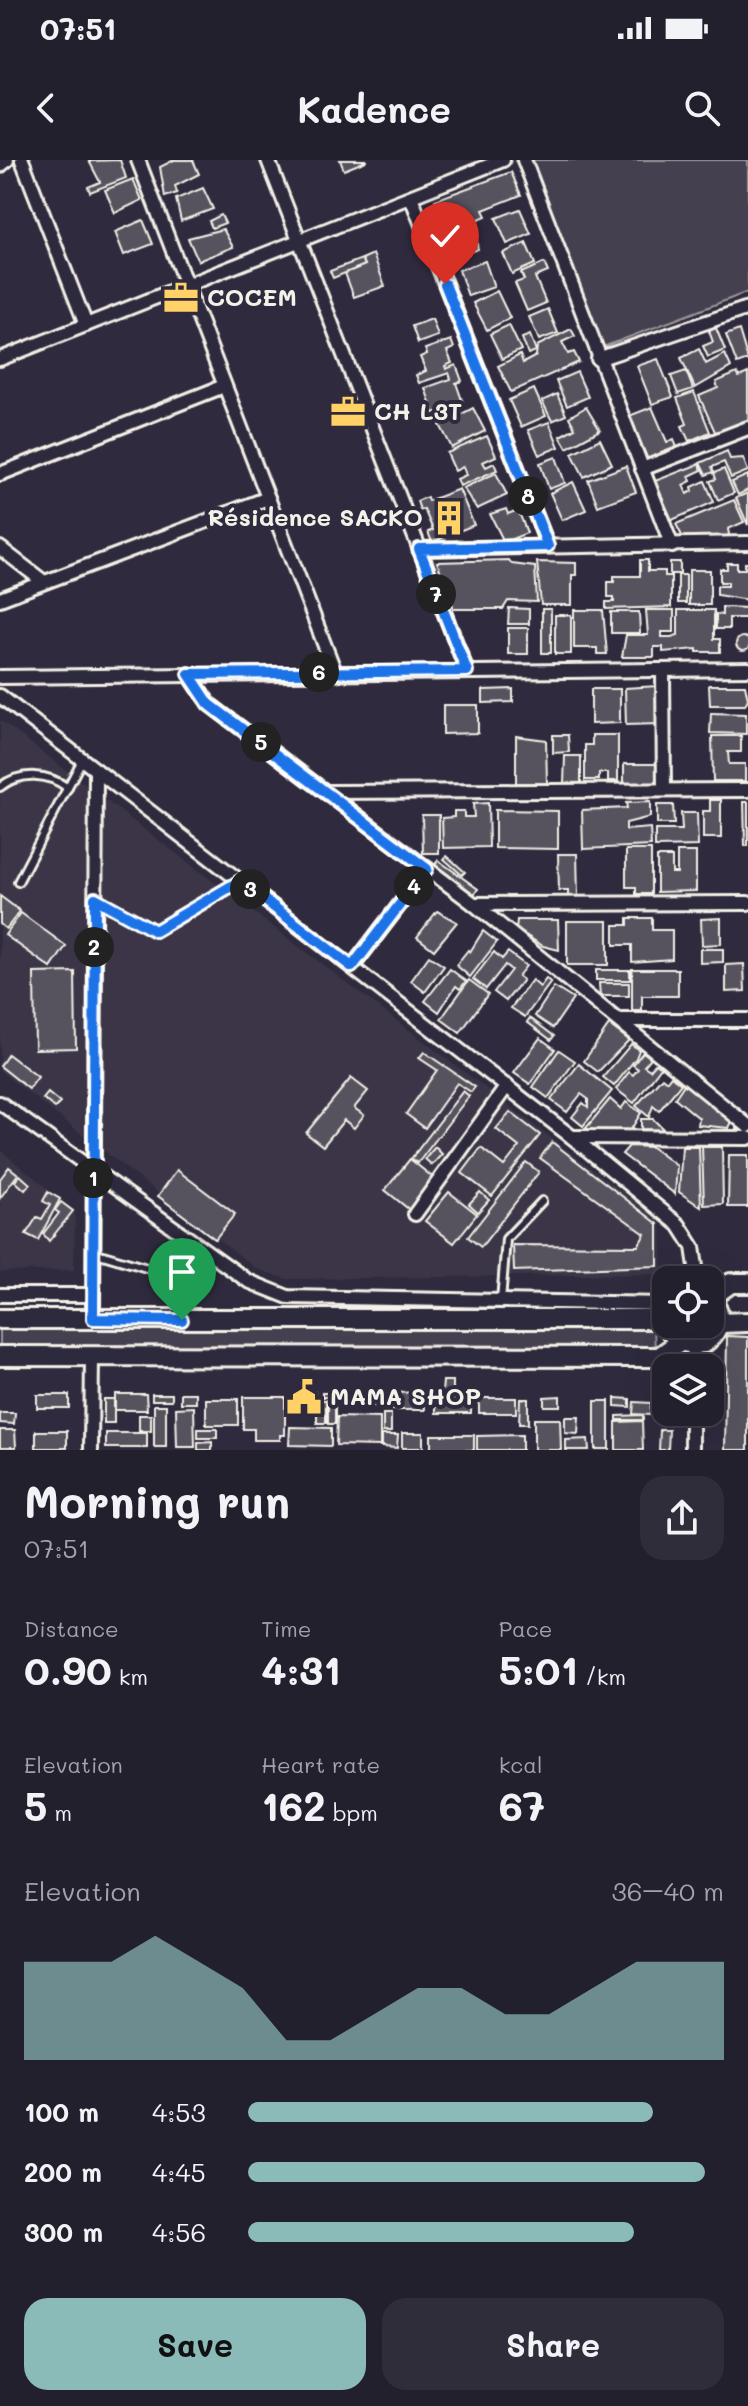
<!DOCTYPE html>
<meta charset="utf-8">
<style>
:root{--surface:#23202e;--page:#2f2d3a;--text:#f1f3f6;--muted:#a3a3aa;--line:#403e4a;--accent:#8bbbb9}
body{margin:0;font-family:Mali,sans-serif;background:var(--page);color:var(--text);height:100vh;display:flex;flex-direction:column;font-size:30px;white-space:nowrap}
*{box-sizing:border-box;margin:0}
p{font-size:26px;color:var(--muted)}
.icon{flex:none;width:44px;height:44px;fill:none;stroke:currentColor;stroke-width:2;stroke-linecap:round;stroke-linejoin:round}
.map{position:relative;height:1290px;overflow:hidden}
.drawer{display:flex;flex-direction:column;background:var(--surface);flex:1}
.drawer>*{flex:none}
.controls{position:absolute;left:652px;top:1106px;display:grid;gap:16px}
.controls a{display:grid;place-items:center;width:72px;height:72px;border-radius:16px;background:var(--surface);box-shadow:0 8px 32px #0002,0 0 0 2px var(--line);font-size:40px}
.pin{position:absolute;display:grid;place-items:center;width:68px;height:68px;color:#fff;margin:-82px -34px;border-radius:50% 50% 50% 0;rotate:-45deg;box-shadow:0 0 8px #0007}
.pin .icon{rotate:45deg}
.km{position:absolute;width:40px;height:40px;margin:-20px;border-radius:50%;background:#222;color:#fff;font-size:22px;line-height:40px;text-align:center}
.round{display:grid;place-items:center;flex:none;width:84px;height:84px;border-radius:24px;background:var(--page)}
.headline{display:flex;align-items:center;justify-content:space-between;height:136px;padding:0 24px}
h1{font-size:44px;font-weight:700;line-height:60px}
.figures{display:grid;grid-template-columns:repeat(3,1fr);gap:12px;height:136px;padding:8px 24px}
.figures div{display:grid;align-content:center}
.figures b{font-size:40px;font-weight:700}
.figures small{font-size:22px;font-weight:400}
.figures p{font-size:22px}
.chart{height:224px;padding:16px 24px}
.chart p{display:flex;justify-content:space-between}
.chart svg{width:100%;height:144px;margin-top:8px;fill:var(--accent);opacity:.7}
.primary-button{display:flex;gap:16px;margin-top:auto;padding:16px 24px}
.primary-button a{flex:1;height:92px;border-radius:24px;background:var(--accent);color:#111;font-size:32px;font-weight:700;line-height:92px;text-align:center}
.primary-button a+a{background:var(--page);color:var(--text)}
ul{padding:0 24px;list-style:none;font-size:26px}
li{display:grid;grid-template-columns:128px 96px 1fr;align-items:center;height:60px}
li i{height:20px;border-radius:10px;background:var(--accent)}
.status{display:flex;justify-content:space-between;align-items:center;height:56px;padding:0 40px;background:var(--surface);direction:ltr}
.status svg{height:22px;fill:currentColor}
header{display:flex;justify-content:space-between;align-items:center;height:104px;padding:0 24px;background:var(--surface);font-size:36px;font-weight:700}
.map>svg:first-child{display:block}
</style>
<div class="status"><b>07:51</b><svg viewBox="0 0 49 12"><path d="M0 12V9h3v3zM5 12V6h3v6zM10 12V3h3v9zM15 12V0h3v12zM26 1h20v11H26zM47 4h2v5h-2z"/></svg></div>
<header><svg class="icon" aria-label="back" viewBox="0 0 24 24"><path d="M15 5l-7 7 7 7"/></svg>Kadence<svg class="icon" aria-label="search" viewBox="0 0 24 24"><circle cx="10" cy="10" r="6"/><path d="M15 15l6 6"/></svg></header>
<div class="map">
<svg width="748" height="1290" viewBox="0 0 748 1290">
<rect width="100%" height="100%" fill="#2f2a3d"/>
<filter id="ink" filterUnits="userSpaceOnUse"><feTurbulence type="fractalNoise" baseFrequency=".0125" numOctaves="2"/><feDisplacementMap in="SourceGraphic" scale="16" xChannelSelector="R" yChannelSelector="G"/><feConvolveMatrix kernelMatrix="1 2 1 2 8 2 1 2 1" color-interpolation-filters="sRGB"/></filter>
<g filter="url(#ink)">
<!-- built -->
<g fill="#3b3647">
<polygon points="0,560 661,1061 663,1114 286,1119 257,1109 0,911"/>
<polygon points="0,990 75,1051 74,1110 0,1112"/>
</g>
<!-- green -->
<g fill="#454050" stroke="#9c989c" stroke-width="2">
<polygon points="533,0 748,0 748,132 603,187"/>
<polygon points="0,1165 654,1166 655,1192 0,1190"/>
</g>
<!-- building -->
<g fill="#56525f" stroke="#f4f1e8" stroke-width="2">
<polygon points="120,0 126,18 90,32 88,27 100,22 89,1"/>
<polygon points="174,0 193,0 199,14 175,26 177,33 165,37 160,7"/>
<polygon points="340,0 366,0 366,1 344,10"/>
<polygon points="511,12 521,35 483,50 486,56 448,72 435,40"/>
<polygon points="133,19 142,40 115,53 105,30"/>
<polygon points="203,28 213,49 181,61 176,39"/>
<polygon points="520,49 531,74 507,84 496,58"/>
<polygon points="221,55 225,63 212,68 209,61"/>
<polygon points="143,60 153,84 124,95 115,72"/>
<polygon points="474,68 478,89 456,97 448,78"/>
<polygon points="223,69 233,87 198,101 188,78"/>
<polygon points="526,83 535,104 512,114 503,93"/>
<polygon points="373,94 385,126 354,137 345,113 365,105 362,99"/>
<polygon points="362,99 365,105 333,118 330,111"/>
<polygon points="485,101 494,127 468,136 459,110"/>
<polygon points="544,103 548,112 535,117 546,143 527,151 515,123 524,120 521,113"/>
<polygon points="497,131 510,158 487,170 473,143"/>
<polygon points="548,149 558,173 539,180 529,157"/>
<polygon points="432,159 438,176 418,183 412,166"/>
<polygon points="509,165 521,190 502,199 490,174"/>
<polygon points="716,168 725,190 708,197 703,186 713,182 709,171"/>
<polygon points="571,169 575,176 562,182 568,194 574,192 579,202 511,232 498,206 520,195 523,203 536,196 537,186"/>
<polygon points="739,170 748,200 737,204 726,175"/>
<polygon points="530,175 536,191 528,194 522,178"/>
<polygon points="451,180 454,188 447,191 452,203 445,206 446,209 456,205 462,221 456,223 463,243 434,253 425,228 451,219 449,213 419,223 416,215 426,211 420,197 427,194 425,189"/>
<polygon points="699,189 706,204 725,194 731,207 695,228 681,198"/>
<polygon points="658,199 673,237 652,244 637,206"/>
<polygon points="686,211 693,229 678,234 671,216"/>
<polygon points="577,212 588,237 567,246 556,221"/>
<polygon points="737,213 739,217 748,213 748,260 716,274 699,236 718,228 716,222"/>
<polygon points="534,229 546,256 521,267 509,240"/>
<polygon points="694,232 710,272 689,281 682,266 687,264 677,238"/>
<polygon points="557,234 566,255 552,261 542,241"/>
<polygon points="586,247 600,270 567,288 560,276 575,268 569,257"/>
<polygon points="652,247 667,282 674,279 677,288 648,300 629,256"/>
<polygon points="473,248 485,271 452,288 440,265"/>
<polygon points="549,262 559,287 539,295 528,270"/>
<polygon points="487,276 496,296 483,302 486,307 494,303 497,310 460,326 457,319 466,315 463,307 455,311 447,293"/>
<polygon points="600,279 612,304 584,317 572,293"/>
<polygon points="727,291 730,299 743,298 748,311 731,318 724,302 712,307 714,312 706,315 700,303"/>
<polygon points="556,297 565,323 549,329 540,303"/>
<polygon points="699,304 702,310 689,316 691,321 683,325 687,334 693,331 692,327 705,321 714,342 672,360 655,321"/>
<polygon points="626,306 636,332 598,346 588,320"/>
<polygon points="724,309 734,333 718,340 710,321 716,319 714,313"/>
<polygon points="496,313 507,335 477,349 463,328"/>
<polygon points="748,315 748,330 738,335 732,322"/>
<polygon points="573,322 586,350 562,360 550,333"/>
<polygon points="459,329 474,365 432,382 428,372 433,370 424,349 420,350 417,341 427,337 428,341"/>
<polygon points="748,333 748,365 736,338"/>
<polygon points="734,340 744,362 728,369 730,380 684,380 676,364"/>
<polygon points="506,349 508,354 518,350 527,373 504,382 490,354"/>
<polygon points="509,400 512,404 535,407 537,442 508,441 503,449 454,449 437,402"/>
<polygon points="640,400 648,400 648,411 665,411 665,416 671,416 671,447 606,449 606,442 614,442 614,437 608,437 608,422 614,422 614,416 640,416"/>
<polygon points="537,402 576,403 576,415 572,415 572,445 541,445"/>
<rect x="670" y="402" width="10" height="12"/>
<polygon points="727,403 737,403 737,409 745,409 745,403 748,403 748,440 717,435 717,426 728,426 728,422 720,422 720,409 727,409"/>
<rect x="689" y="410" width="21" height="35"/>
<rect x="678" y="415" width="8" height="28"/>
<polygon points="722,447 748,448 747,458 729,458 729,469 716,469 716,454 722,455"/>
<polygon points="509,448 529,449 529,464 508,464"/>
<rect x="542" y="449" width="9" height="44"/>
<polygon points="574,450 603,450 607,494 597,494 597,488 574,488"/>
<polygon points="646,450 674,450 674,472 662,472 662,477 671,477 678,475 678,450 714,450 714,479 720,479 720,492 697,492 697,489 663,492 663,487 654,487 654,497 622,497 626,475 648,475"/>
<polygon points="611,452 639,452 640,473 611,473"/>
<rect x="555" y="455" width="16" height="39"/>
<rect x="508" y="468" width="20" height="26"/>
<circle cx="743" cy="484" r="7"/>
<polygon points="709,525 745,525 748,539 745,545 710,545"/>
<polygon points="658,526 659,564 626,565 625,528"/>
<polygon points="513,529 513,542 483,543 483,530"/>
<polygon points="591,529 620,529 620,563 591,564"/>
<polygon points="443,545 478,545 478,573 443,574"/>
<polygon points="711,553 746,554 746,574 710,573"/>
<polygon points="553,575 568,575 569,592 553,593"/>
<polygon points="592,575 618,575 618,621 608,621 608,613 599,613 599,620 585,620 585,585 592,585"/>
<polygon points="516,576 546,580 547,623 516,623"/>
<polygon points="712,576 741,576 741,592 728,592 729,604 745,604 745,621 713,621"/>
<polygon points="565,596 581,596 581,624 564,624"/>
<rect x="624" y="604" width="33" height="20"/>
<polygon points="710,640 721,640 721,678 703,678 703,651 710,651"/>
<polygon points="650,642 650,657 626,663 626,670 650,668 651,686 583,689 582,650 627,648 626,643"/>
<polygon points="744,642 748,642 748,686 745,686"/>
<polygon points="488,643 489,687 443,688 442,658 454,657 454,651 464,651 464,657 474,657 473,644"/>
<polygon points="657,645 673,645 674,664 657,664"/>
<polygon points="495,650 558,651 558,689 495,688"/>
<polygon points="681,653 697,653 698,686 655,687 655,670 682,670"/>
<polygon points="422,655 439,655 439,693 423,693"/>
<polygon points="626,690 651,690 651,734 636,734 636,727 626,727"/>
<polygon points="677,692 696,692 696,731 657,732 657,697 672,697 672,713 677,713"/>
<polygon points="558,694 577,694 578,736 568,737 568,730 559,730"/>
<polygon points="447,696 465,712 462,715 444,699"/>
<polygon points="438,700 478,729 474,734 435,705"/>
<polygon points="0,736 20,751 6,769 0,764"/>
<polygon points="437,751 457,762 434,790 417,777"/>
<polygon points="21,753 66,786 51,808 5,775"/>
<polygon points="628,758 652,758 652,770 672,770 672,799 632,802 632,785 614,785 614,765 628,765"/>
<polygon points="721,758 721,784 702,785 701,759"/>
<polygon points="517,760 558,760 559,790 543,786 516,769"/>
<rect x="567" y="761" width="41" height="44"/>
<polygon points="483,771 497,782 470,817 456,805 468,790 470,792"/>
<polygon points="700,789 723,789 723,802 700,803"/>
<polygon points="494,792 502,799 508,792 526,806 518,816 523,820 506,841 494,832 511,810 505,805 486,829 473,819"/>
<polygon points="429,796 444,806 425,832 411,821"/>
<polygon points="744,804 745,831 726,832 726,805"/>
<polygon points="450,809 466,821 460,829 456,826 439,852 425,841"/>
<polygon points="632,809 678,809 678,836 642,836 642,851 632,851"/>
<rect x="596" y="810" width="34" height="10"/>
<polygon points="75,812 76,888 35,889 34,813"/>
<polygon points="546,819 551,822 525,857 511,848 532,820 540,827"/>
<polygon points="469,820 488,834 460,873 441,859"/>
<polygon points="599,823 629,823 629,836 600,836"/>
<polygon points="554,827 573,839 553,868 535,856"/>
<polygon points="530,858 554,876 551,880 527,862"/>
<polygon points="609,865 629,880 598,912 584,901"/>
<polygon points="540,878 555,889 530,924 514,913"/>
<polygon points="631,884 639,890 636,898 614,926 603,917"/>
<polygon points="559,890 575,901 548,938 533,927"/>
<polygon points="424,892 475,927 471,932 457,923 425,968 406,954 437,910 419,898"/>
<polygon points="643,892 651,898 644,906 650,910 656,903 661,907 634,943 616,929 629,912 633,915 638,909 633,905"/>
<polygon points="8,894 38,917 29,929 0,906"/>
<polygon points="579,904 612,931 583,966 572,957 583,943 588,947 588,939 581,934 567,952 551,940"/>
<polygon points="671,916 681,924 659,951 653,946 649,957 636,946 662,917 667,921"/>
<polygon points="351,918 368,931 354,948 364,955 354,968 344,960 323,986 306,973"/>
<polygon points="685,923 733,959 729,968 698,965 699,958 675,938"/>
<polygon points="463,931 469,936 418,1003 411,999"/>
<polygon points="48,933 60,943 55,948 43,939"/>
<polygon points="610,939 621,949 626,942 641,953 630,971 588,971 586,968"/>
<polygon points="510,952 540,975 492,1036 462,1013 481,988 504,1006 519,987 496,969"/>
<polygon points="641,959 653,959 664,970 641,969"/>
<polygon points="552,982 658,1064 658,1106 514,1111 513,1085 638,1086 645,1074 540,998"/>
<polygon points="629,986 651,987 677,1006 675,1034 622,994"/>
<polygon points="435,987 442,994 432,1005 425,999"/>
<polygon points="682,987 699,987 701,1047 679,1032"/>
<polygon points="702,987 722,987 723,1044 704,1045"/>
<polygon points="729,995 748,995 748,1047 728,1047"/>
<polygon points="410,999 436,1020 411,1051 385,1030"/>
<polygon points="526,1002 539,1012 481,1087 468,1077"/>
<polygon points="9,1007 18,1014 0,1038 0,1019"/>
<polygon points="177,1010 235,1054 215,1079 158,1036"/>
<polygon points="20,1015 30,1024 25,1030 15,1021"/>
<polygon points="48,1032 60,1039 38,1080 26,1074 37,1057 42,1059 50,1045 43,1041"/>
<polygon points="449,1032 477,1054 454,1083 425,1061"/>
<polygon points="480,1032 489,1040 478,1052 469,1044"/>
<polygon points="61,1042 73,1051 49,1081 43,1074 59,1053 55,1050"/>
<polygon points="727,1176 748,1177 748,1290 725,1290"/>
<polygon points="443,1221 453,1221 453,1233 442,1233"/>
<polygon points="304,1232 315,1232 315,1249 304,1248"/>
<polygon points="424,1232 425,1250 393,1250 393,1233"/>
<rect x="181" y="1233" width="15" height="10"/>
<polygon points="322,1233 335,1233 335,1264 328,1264 328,1237 322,1237"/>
<rect x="376" y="1233" width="12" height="13"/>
<polygon points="115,1234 146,1234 147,1250 115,1250"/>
<rect x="152" y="1234" width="20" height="6"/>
<rect x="37" y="1235" width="32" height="13"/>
<rect x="363" y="1235" width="10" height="11"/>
<rect x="436" y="1236" width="35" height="17"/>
<polygon points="560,1236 560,1246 544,1246 544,1237"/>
<polygon points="243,1237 285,1237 285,1275 280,1275 280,1280 254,1280 254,1269 243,1269"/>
<rect x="479" y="1238" width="37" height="15"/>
<polygon points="615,1238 630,1239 630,1247 615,1246"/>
<rect x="104" y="1239" width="10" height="24"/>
<rect x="206" y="1239" width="32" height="26"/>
<polygon points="520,1239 528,1239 528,1264 519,1264"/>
<rect x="317" y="1240" width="9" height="23"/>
<rect x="595" y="1241" width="14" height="48"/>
<polygon points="634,1242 651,1243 650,1255 633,1254"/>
<rect x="154" y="1245" width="12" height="42"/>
<polygon points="194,1247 195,1287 177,1287 176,1248"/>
<polygon points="0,1253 15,1253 14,1264 0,1263"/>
<rect x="383" y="1254" width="8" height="18"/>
<rect x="139" y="1255" width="12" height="16"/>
<polygon points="643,1255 643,1260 617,1260 617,1256"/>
<polygon points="337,1257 380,1258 380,1286 336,1285"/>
<polygon points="565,1257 579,1257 578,1274 565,1273"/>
<polygon points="534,1259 560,1259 561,1290 534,1290"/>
<polygon points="642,1261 643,1290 616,1290 616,1262"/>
<polygon points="290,1267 331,1268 331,1286 289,1285"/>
<rect x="198" y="1269" width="19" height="9"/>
<polygon points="0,1270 15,1270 16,1287 0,1287"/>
<polygon points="660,1270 669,1270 668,1290 659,1290"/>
<rect x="36" y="1271" width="31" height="17"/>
<rect x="106" y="1273" width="41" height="15"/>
<rect x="402" y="1273" width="21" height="15"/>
<polygon points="382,1275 398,1275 397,1288 382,1287"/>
<rect x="431" y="1275" width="43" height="15"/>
<polygon points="522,1275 522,1290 477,1290 477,1276"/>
<polygon points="588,1279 589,1290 566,1290 566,1280"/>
<polygon points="212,1282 212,1290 198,1290 198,1283"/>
</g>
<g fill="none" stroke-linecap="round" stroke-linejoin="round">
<!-- service casing -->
<g stroke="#f4f1e8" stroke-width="12">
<g id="service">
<path d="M0,627C21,611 48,613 68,628"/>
<polyline points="18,722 82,600"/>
<polyline points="95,738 155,771 240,721"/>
<polyline points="93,1092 187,1120"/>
<polyline points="501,1141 506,1079 542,1041"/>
</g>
</g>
<!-- minor casing -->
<g stroke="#f4f1e8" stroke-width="18">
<g id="minor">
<polyline points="22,0 86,165"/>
<polyline points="138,0 335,512"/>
<polyline points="268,0 467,511"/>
<polyline points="524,0 672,386"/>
<polyline points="0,6 7,0"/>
<polyline points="411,37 548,386"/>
<polyline points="0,199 503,0"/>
<polyline points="598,199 748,148"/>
<polyline points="642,309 748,268"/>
<polyline points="0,314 224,226"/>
<polyline points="0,388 44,422"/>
<polyline points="419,389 748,383"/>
<polyline points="0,439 268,338"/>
<polyline points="663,510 664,630"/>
<polyline points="189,514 209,544 474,744 748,966"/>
<polyline points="0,517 748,509"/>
<polyline points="0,536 572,977 679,1065 693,1087 698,1120"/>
<polyline points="328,632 748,630"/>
<polyline points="474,744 748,743"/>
<polyline points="352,807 427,709"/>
<polyline points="622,860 748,860"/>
<polyline points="0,943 248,1121 288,1137 666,1144"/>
<polyline points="572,977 748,978"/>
<polyline points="415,1054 507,926"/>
<polyline points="0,1135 93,1135"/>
<polyline points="93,1159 96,610"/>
<polyline points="693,1208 694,1184"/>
<polyline points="91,1290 92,1196"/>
<polyline points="692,1290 692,1252"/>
</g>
</g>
<!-- secondary casing -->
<g stroke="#f4f1e8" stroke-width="24">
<g id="secondary">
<polyline points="710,1138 731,1123 748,1123"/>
<polyline points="0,1159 666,1159"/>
<polyline points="720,1163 748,1162"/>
<path d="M668,1164C673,1182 687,1185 704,1183C721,1170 724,1156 710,1138"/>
<polyline points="0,1196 659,1197 680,1182"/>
</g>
</g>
<!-- service -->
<use href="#service" stroke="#2f2a3d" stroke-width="6"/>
<!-- minor -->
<use href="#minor" stroke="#2f2a3d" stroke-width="12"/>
<!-- secondary -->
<use href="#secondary" stroke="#2f2a3d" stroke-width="18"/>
</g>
</g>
<g fill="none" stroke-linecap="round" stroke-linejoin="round" filter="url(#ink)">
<!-- route casing -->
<g stroke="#fff" stroke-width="16">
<polyline id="route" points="182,1160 93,1159 95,738 155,771 240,721 352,807 427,709 209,544 189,514 467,511 419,389 548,386 445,124"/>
</g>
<!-- route -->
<use href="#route" stroke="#1a73e8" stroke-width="10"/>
</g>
<!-- icons -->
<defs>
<g id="office-bare" transform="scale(2.76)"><path d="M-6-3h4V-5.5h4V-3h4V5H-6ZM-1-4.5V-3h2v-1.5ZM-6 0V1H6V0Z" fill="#ffd166" stroke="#2f2a3d" stroke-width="2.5" paint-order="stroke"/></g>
<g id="building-bare" transform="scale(2.76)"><path d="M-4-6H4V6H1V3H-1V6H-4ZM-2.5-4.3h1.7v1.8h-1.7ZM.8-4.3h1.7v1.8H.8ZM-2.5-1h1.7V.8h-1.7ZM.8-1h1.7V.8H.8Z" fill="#ffd166" stroke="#2f2a3d" stroke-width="2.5" paint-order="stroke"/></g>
<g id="civic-bare" transform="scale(2.76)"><path d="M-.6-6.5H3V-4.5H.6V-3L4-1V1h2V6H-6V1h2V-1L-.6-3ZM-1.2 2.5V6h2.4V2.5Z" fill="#ffd166" stroke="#2f2a3d" stroke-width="2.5" paint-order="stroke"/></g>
</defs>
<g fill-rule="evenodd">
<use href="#office-bare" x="181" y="138"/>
<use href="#office-bare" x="348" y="252"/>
<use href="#building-bare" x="449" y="358"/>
<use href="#civic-bare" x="304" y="1237"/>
</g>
<g text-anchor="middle" stroke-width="8" stroke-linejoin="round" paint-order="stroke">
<!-- poi labels -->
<g font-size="24" font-weight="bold" fill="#f4f1e8" stroke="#2f2a3d" text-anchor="start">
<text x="207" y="146">COCEM</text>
<text x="374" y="260">CH L3T</text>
<text x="423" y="366" text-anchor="end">Résidence SACKO</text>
<text x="330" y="1245">MAMA SHOP</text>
</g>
</g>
</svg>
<div class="controls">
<a><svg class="icon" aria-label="locate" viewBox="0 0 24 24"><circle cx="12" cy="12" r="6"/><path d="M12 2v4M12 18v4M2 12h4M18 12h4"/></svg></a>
<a><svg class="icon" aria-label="layers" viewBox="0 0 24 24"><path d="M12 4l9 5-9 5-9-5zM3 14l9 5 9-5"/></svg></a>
</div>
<div class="pin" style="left:182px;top:1160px;background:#1e9e55"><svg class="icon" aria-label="arrive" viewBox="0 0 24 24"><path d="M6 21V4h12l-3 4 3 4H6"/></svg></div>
<div class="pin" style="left:445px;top:124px;background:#d93025"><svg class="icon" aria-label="check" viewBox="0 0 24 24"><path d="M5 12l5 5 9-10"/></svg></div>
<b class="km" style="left:93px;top:1018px">1</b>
<b class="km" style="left:94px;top:787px">2</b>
<b class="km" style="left:250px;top:729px">3</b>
<b class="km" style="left:414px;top:726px">4</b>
<b class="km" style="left:261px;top:582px">5</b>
<b class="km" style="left:319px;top:512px">6</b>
<b class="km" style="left:436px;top:434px">7</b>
<b class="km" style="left:528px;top:336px">8</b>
</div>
<section class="drawer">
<div class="headline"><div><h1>Morning run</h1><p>07:51</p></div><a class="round"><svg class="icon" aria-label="share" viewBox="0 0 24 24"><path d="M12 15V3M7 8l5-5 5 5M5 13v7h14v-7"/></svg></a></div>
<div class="figures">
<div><p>Distance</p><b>0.90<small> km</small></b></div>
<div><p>Time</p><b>4:31</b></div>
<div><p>Pace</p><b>5:01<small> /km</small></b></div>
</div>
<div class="figures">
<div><p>Elevation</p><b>5<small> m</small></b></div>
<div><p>Heart rate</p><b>162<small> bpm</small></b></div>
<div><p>kcal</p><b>67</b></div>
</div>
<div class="chart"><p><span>Elevation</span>36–40 m</p>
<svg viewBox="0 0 160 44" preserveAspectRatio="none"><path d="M0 44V14L10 14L20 14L30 6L40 14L50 22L60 38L70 38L80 30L90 22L100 22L110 30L120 30L130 22L140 14L150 14L160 14V44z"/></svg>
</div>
<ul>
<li><b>100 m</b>4:53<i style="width:85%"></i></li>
<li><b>200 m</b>4:45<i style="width:96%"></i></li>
<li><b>300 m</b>4:56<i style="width:81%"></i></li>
</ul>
<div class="primary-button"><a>Save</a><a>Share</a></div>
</section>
